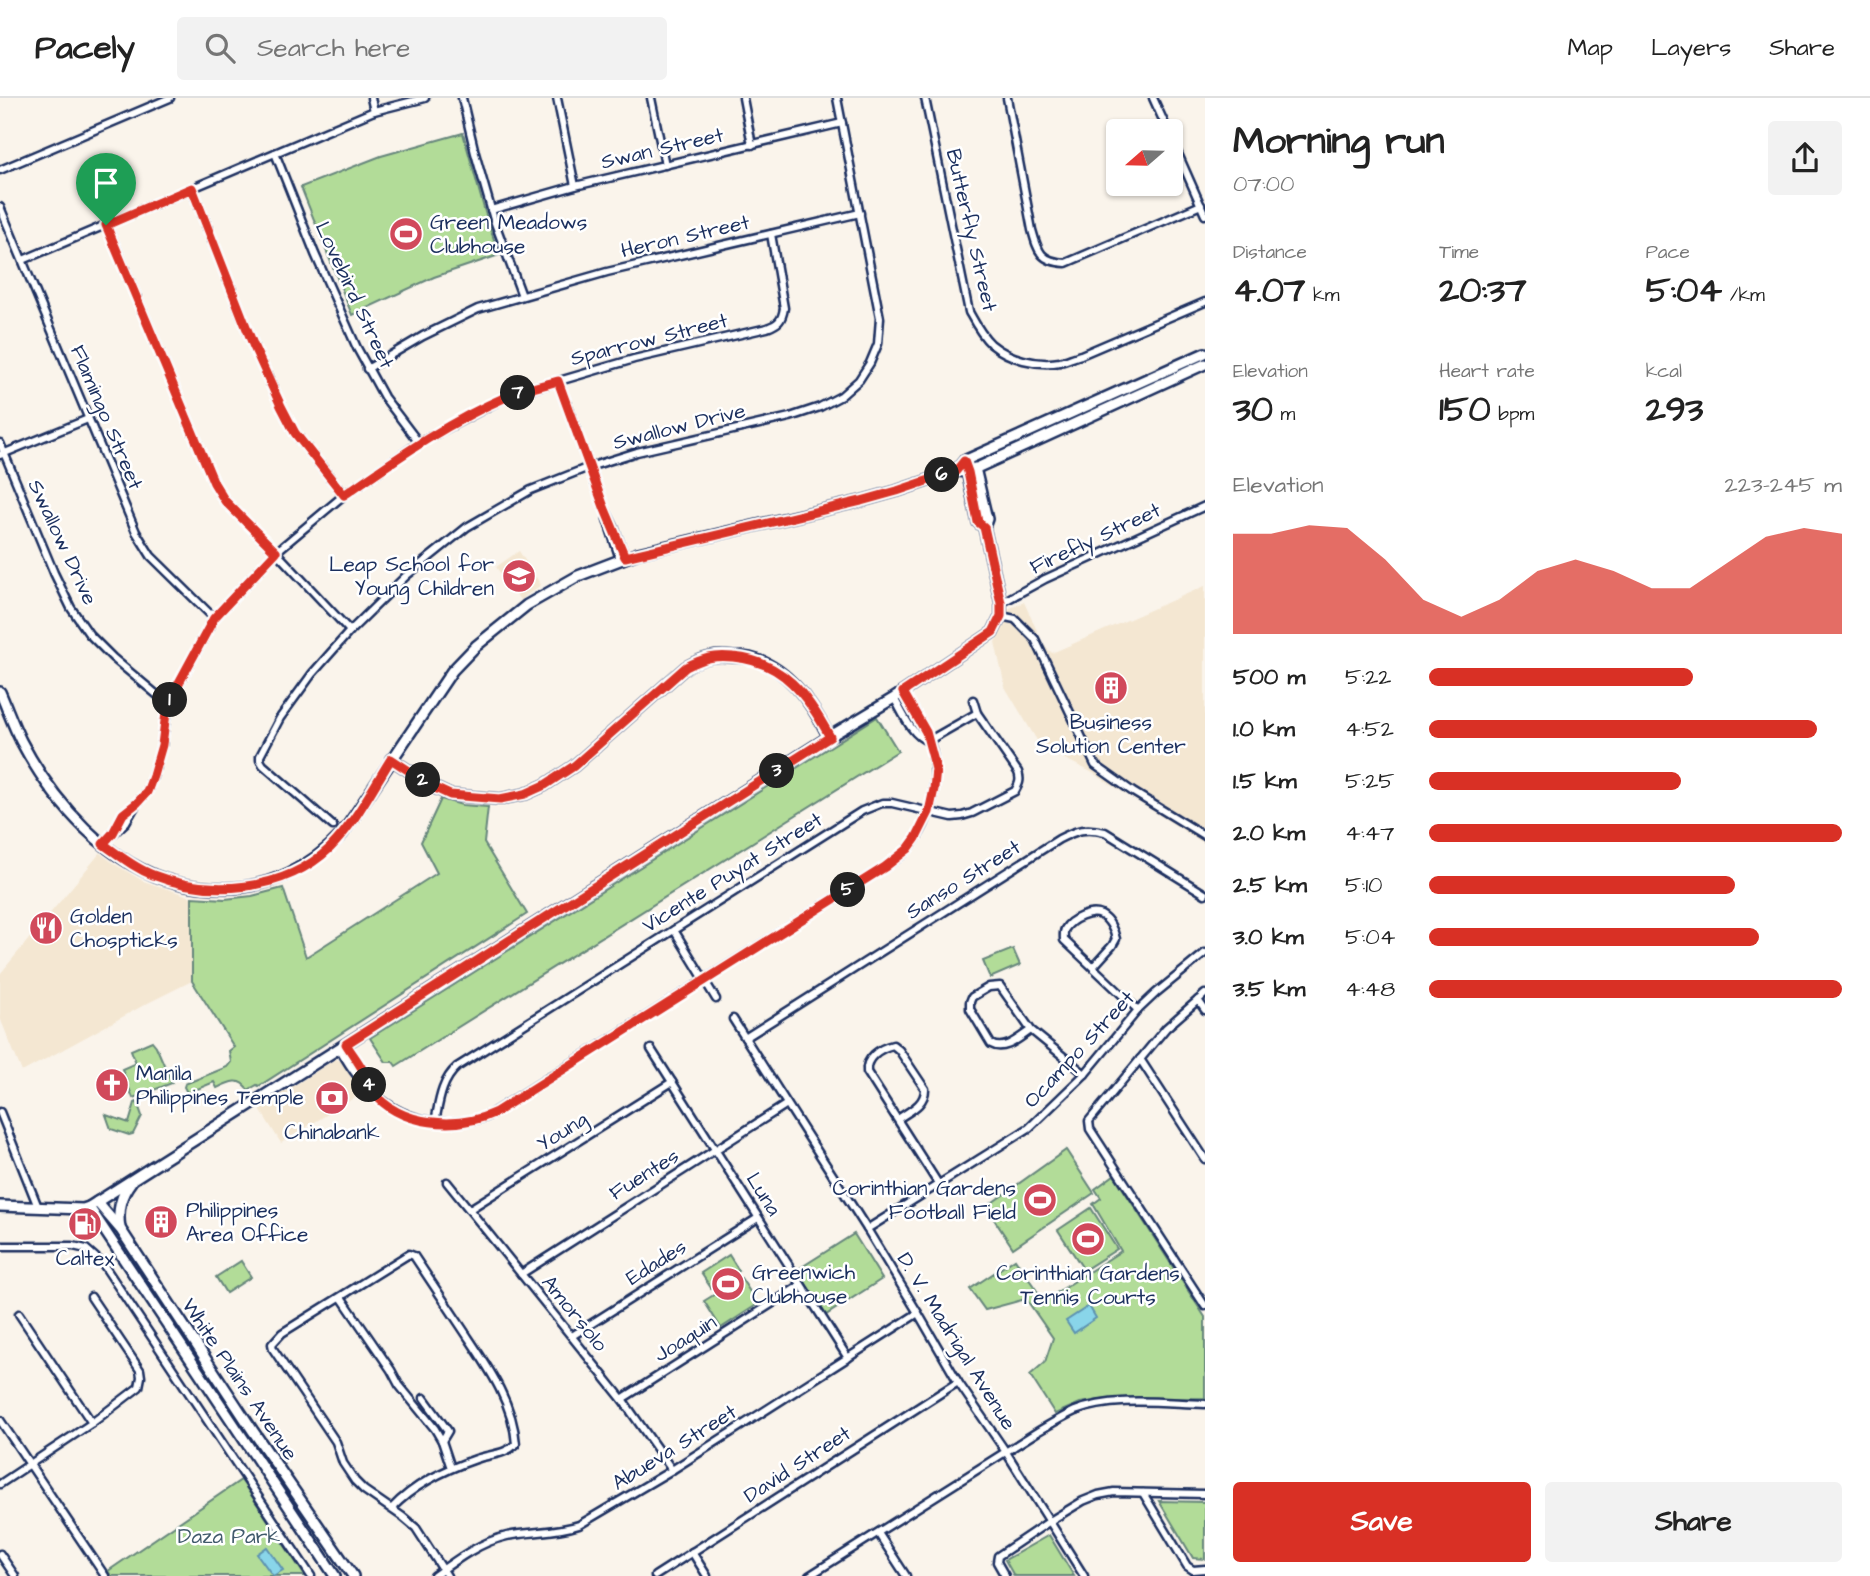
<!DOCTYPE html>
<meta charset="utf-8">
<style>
:root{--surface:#fff;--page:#f2f2f2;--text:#222;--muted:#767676;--line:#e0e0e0;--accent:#d93025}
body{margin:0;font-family:"Architects Daughter",sans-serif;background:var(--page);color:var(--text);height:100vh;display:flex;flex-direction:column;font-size:26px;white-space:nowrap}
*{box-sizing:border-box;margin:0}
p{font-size:23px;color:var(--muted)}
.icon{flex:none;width:38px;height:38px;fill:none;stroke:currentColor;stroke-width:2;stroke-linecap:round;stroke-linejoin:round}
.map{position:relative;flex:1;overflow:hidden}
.panel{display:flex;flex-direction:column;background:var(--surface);width:665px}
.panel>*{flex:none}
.needle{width:46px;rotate:250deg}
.tools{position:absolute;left:1106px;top:21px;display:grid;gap:14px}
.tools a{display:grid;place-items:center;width:77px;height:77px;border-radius:7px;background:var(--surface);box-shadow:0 2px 5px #0004;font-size:35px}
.pin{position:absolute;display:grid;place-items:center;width:60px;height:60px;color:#fff;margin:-72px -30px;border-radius:50% 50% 50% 0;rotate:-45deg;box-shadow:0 0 7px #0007}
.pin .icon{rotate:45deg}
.km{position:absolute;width:35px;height:35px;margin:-18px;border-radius:50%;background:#222;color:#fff;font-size:19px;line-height:35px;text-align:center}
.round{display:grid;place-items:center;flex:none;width:74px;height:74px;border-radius:7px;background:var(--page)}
.summary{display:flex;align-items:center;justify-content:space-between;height:119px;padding:0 28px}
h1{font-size:38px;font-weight:700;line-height:52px}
.figures{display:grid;grid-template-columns:repeat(3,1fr);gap:10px;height:119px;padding:7px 28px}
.figures div{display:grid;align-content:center}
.figures b{font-size:35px;font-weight:700}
.figures small{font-size:19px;font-weight:400}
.figures p{font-size:19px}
.chart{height:196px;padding:14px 28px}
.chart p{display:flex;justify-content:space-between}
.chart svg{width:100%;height:126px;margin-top:7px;fill:var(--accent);opacity:.7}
.button{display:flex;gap:14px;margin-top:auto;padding:14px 28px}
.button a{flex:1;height:80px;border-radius:7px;background:var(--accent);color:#fff;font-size:28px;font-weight:700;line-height:80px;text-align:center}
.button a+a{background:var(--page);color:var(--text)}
ul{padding:0 28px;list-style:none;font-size:23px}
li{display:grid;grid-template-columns:112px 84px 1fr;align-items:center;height:52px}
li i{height:18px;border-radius:9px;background:var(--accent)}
header{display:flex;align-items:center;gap:42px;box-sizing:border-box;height:98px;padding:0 35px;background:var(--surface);border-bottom:2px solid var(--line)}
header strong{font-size:33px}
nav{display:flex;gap:38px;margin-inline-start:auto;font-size:24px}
.search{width:490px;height:63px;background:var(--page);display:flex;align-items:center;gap:18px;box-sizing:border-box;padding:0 24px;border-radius:7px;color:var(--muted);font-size:26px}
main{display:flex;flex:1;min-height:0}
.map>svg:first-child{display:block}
</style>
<header>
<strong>Pacely</strong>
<div class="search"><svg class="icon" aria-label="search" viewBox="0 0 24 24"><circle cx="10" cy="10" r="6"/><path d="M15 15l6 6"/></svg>Search here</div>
<nav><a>Map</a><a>Layers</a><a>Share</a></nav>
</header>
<main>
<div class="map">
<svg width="1205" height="1478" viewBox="0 0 1205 1478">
<rect width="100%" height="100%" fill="#faf4eb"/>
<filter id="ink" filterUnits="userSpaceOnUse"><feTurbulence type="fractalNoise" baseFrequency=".0143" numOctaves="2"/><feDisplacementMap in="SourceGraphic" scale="14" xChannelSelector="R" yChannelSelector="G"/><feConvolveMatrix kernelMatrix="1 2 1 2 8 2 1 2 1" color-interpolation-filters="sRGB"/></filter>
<g filter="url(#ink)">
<!-- built -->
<g fill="#f4e7d2">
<polygon points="519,453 541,487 520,502 496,469"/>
<polygon points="1205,488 1205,746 1091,674 1041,649 1005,589 995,544 1005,527 1008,511 1024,504 1043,546 1052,555"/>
<polygon points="100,755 116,767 143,783 192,799 192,883 146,906 22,974 0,920 0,876"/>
<polygon points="336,961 347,966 365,993 281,1045 259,1010"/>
</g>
<!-- green -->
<g fill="#b2dc98" stroke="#66867b" stroke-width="2">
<polygon points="463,35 485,114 499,157 434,179 352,217 301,89 381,58"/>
<polygon points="877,619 898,653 396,968 393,964 386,964 370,940"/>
<path d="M441,701L462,707L488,709L484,745L527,816L259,988L257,987L248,992C240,978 229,984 217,990L214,984L190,994L193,1002L190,1000L184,989L185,986L227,969L231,964L229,953L234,949L192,883V799L225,801L252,798L283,790L306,859L437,775L421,744Z"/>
<polygon points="1013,851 1020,867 990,880 983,863"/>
<polygon points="152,943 156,948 172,985 133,1000 122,971 136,965 131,952"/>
<polygon points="137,1004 142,1018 133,1036 129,1037 111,1031 106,1017 129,1025 135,1005"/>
<polygon points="1066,1052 1094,1095 1013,1150 986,1109"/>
<polygon points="1114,1077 1205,1219 1205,1300 1108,1301 1080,1305 1055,1316 1030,1277 1045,1264 1053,1240 1026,1201 985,1212 970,1191 1015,1161 1044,1203 1121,1153 1093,1106 1101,1100 1095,1091"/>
<polygon points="1091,1110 1117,1151 1084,1172 1058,1132"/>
<polygon points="854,1136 882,1181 826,1217 797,1172"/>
<polygon points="729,1157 739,1173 711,1190 701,1175"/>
<polygon points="241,1163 251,1179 226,1195 216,1179"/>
<polygon points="741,1180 758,1206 721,1230 704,1203"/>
<polygon points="241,1382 305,1478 111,1478 108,1473"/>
<polygon points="1159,1403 1205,1404 1205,1461 1193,1460"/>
<polygon points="1049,1437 1074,1478 1014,1478 1005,1462"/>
</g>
<!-- water -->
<g fill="#89d5e9" stroke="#5d93b1" stroke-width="2">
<polygon points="1089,1208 1096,1220 1074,1235 1066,1223"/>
<polygon points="267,1449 283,1472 273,1478 257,1456"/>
</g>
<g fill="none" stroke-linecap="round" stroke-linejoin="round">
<!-- street casing -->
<g stroke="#1b2f5e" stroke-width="11">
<g id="street">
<polyline points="371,0 374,13"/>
<polyline points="462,0 475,55 495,125 522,198"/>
<polyline points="557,0 575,88"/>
<polyline points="651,0 665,67"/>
<polyline points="743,0 752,47"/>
<path d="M925,0L969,214C975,225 981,237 991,246C1009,261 1037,268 1060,264C1067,262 1074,259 1081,257L1205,204"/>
<path d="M1007,0L1032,132C1038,154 1041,164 1066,165L1201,107"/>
<polyline points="1153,0 1168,33"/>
<polyline points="1171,40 1205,117"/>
<polyline points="275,55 315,156 357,250 384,299 419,345"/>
<polyline points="0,72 170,0"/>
<polyline points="192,90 254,249 281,308 295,335 344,397"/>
<polyline points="0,109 136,434 151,458 214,520"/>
<polyline points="491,112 575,88 842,25"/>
<polyline points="106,126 214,385 225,403 276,454 350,533"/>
<polyline points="23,162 374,13 425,0"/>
<polyline points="367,271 423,238 478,211 607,174 860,115"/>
<polyline points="558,283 604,409 614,429 625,459"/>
<polyline points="0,345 54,475 71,510 89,536 113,560 168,606"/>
<polyline points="0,357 88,321"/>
<polyline points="607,421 620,461"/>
<polyline points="1001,505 1045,481 1205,408"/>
<polyline points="1001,518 1015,521 1035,541 1095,667 1133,694 1205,738"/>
<path d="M894,600C903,615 911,637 928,643"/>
<polyline points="928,643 977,615"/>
<polyline points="333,728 263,667 260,662 260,658 280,620 312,576 350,533 406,478 467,429 531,392 589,369 637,354 790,319 820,309 841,298 859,282 870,265 878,246 880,220 837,0"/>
<polyline points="114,733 123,716 135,707"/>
<path d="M103,745L126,724L137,705L147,694L153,678L162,647L168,606L214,520L276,454L344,397L419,345L508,298L634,261L767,230C778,226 782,223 784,210L771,136"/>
<polyline points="674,832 716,901"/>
<path d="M1093,869L1112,848L1116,841C1114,832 1109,821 1101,817C1091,812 1071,821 1065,831C1063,835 1064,838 1064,842L1138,912"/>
<polyline points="1205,896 1166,930 1089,1023 1090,1031 1205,1208"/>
<polyline points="1198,902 1205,912"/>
<polyline points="733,921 867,1131 918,1215 958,1284 1006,1354 1084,1478"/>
<path d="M1031,932C1020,939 1005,954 991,946L970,911V904L972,899L989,889L1000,888L1031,932L1085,976"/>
<path d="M745,940L1059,741C1077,732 1085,729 1105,734L1205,796"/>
<polyline points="346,946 366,977 369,989"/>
<path d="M339,950C346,961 352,973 361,982C394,1020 437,1033 486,1019L885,769C893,763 901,758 907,752C935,722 943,669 925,633C919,620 910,607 903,594"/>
<polyline points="651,951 848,1260"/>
<polyline points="1140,961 1205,1061"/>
<polyline points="0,1014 38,1109"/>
<path d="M898,1021C909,1013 925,1007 925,991L899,952L893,947C880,950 865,960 867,974L939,1087"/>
<path d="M435,1024C439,1005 441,983 457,969L862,713L882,705H892L952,719L962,718L972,715L1015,693C1019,686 1021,682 1018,674L977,615L973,602"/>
<polyline points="447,1084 622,1301 672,1372"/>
<polyline points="470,1111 672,984"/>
<polyline points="867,1131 1029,1030 1085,976 1138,912 1156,895 1205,855"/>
<polyline points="0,1148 73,1148 86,1151 103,1166 311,1478"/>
<polyline points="521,1176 787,1006"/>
<polyline points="341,1199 391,1272 399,1287 435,1331 442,1343 451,1370"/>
<polyline points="19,1216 92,1325 139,1289 141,1279 140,1272 91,1199"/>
<polyline points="572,1238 758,1120"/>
<polyline points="424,1300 448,1333 442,1343"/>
<polyline points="622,1301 801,1187"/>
<polyline points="0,1322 105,1478"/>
<polyline points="0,1386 92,1325"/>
<polyline points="1143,1395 1187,1468 1193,1472 1205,1471"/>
<path d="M392,1410C415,1386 444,1372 476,1361C490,1356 505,1357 516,1346C513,1302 485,1265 462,1230C446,1206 430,1182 414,1158L409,1156L282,1235L272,1246L273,1251L336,1344L343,1365L355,1383L364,1392L403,1419L416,1430L447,1478"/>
<polyline points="878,1435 906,1478"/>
<polyline points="692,1454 707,1478"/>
<polyline points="0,1456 15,1478"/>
<path d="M434,1478C456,1462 480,1444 507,1438C531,1433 555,1435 579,1427L672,1372L918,1215"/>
<polyline points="655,1478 958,1284"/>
<path d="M809,1478L1037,1334C1049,1327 1062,1319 1075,1313C1115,1298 1163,1305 1205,1306"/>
<polyline points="1005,1478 997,1464 998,1458 1050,1423 1083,1403 1098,1397 1114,1394 1205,1396"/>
</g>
</g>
<!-- secondary casing -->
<g stroke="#1b2f5e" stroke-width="14">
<g id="secondary">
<polyline points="966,368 978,424 984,429"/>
<polyline points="956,373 964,363 1205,255"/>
<path d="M0,594C7,610 13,627 21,643C53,704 108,768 178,785C193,789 210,790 225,790C271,790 312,768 342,736L452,573L476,548L527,507L578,478L638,455L861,403L897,393L956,373L968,374L1205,266"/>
<path d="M391,661L435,690L450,697L500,701L525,696L545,687L574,668L686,569C704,559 714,557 733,559C739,559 745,559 750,560C788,568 813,607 829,639"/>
<polyline points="97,1104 121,1132 253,1333 353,1478"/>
<polyline points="0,1108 83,1111 89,1109 829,639 894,600 993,534 1001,518 1001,505 984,429 987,421 975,370"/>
<polyline points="89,1109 335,1478"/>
<path d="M120,1130C117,1113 120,1098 131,1084"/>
</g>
</g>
<!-- street -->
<use href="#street" stroke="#fff" stroke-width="6"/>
<!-- secondary -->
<use href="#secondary" stroke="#fff" stroke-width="9"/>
</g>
</g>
<g fill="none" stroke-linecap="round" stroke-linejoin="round" filter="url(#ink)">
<!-- route casing -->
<g stroke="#fff" stroke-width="14">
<path id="route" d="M192,90L254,249L281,308L295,335L344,397C396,361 448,324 506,299C522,292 541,288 558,283L604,409L625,459L861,403L897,393L956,373L964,363L968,374L978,424L984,429L1001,505V518L993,534L903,594L926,634L936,671L934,691L929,714L916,740L908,751L885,769L496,1014C458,1032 400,1029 372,993C368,988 368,983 366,978C361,967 352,956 346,946L830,639C808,598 783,563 733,559C714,557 704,560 686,569L574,668L545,687L525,696L500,701L450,697L435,690L391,661C372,691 355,725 330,750C284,794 209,799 153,777C134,770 119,757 103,746L113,735L123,716L137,705L147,694L153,678L162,647L167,607L214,520L276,454L225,403L214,385L106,127Z"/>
</g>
<!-- route -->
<use href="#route" stroke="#d93025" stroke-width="9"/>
</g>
<!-- icons -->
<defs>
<g id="stadium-disc" transform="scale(1.75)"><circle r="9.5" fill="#d1495b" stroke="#fff"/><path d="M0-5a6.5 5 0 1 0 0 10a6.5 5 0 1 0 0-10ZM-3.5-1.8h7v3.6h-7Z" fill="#fff"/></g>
<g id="school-disc" transform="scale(1.75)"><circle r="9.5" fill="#d1495b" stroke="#fff"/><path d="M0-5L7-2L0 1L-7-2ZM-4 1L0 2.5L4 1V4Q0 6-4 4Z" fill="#fff"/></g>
<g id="building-disc" transform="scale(1.75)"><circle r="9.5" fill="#d1495b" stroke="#fff"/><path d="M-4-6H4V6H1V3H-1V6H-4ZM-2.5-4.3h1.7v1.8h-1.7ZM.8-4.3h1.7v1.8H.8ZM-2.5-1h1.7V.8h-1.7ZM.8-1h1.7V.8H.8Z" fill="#fff"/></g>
<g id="restaurant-disc" transform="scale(1.75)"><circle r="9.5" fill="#d1495b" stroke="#fff"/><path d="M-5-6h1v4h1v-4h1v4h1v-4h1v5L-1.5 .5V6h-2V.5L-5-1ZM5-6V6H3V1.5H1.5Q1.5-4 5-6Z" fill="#fff"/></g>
<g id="church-disc" transform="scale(1.75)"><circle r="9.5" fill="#d1495b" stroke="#fff"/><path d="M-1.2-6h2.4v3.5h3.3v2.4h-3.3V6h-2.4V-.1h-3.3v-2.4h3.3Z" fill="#fff"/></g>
<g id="bank-disc" transform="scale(1.75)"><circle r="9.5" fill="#d1495b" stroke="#fff"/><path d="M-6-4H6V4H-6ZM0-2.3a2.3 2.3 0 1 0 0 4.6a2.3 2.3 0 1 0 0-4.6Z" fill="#fff"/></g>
<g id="fuel-disc" transform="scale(1.75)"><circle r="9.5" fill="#d1495b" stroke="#fff"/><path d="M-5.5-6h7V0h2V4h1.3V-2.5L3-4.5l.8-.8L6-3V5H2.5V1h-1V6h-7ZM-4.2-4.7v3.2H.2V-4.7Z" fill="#fff"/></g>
</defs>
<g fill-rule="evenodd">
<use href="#stadium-disc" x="406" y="136"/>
<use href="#school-disc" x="519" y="478"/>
<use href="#building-disc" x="1111" y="590"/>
<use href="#restaurant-disc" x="46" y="830"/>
<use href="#church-disc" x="112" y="987"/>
<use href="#bank-disc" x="332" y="1000"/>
<use href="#stadium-disc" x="1040" y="1102"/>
<use href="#building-disc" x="161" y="1124"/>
<use href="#fuel-disc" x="85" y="1126"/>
<use href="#stadium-disc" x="1088" y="1141"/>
<use href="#stadium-disc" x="728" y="1186"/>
</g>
<g text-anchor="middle" stroke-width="5" stroke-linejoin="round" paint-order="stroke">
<!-- street labels -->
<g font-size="21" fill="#1b2f5e" stroke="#fff">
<text transform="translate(662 50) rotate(-13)" y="7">Swan Street</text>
<text transform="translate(972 132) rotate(77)" y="7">Butterfly Street</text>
<text transform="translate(685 138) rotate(-13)" y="7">Heron Street</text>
<text transform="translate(355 197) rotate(65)" y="7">Lovebird Street</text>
<text transform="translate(649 241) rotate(-14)" y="7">Sparrow Street</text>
<text transform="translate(107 319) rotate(67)" y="7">Flamingo Street</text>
<text transform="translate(679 328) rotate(-14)" y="7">Swallow Drive</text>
<text transform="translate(1095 440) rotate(-25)" y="7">Firefly Street</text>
<text transform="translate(63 444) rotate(65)" y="7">Swallow Drive</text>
<text transform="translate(732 774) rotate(-32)" y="7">Vicente Puyat Street</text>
<text transform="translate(963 781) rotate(-32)" y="7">Sanso Street</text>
<text transform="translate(1079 951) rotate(-47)" y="7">Ocampo Street</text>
<text transform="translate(562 1033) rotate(-32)" y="7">Young</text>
<text transform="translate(644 1076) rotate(-32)" y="7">Fuentes</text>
<text transform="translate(764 1096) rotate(58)" y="7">Luna</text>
<text transform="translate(656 1164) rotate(-32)" y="7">Edades</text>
<text transform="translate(575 1215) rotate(51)" y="7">Amorsolo</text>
<text transform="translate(685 1240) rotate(-32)" y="7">Joaquin</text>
<text transform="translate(957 1243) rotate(58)" y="7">D. V. Madrigal Avenue</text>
<text transform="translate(240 1281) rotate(56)" y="7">White Plains Avenue</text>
<text transform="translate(674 1349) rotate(-32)" y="7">Abueva Street</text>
<text transform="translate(797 1366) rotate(-33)" y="7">David Street</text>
</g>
<!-- poi labels -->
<g font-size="21" fill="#1b2f5e" stroke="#fff" text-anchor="start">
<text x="430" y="131">Green Meadows<tspan x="430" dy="24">Clubhouse</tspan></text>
<text x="494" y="473" text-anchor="end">Leap School for<tspan x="494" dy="24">Young Children</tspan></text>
<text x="1111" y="631" text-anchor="middle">Business<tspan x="1111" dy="24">Solution Center</tspan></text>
<text x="70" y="825">Golden<tspan x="70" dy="24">Chospticks</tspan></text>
<text x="136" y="982">Manila<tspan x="136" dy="24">Philippines Temple</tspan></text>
<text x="332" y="1041" text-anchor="middle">Chinabank</text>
<text x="1016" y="1097" text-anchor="end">Corinthian Gardens<tspan x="1016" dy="24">Football Field</tspan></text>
<text x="186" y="1119">Philippines<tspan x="186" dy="24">Area Office</tspan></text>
<text x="85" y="1167" text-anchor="middle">Caltex</text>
<text x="752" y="1181">Greenwich<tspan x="752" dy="24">Clubhouse</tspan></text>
<text x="1088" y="1182" text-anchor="middle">Corinthian Gardens<tspan x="1088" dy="24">Tennis Courts</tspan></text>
</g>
<!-- park labels -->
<g font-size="21" fill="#415a6c" stroke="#fff">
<text x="229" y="1445">Daza Park</text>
</g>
</g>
</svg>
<div class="tools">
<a><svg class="needle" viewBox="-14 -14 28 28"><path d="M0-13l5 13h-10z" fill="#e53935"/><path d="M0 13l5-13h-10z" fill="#767676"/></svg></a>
</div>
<div class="pin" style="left:106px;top:127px;background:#1e9e55"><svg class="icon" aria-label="arrive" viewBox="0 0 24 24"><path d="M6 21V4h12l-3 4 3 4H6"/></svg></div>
<b class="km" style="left:170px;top:602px">1</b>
<b class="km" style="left:423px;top:682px">2</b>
<b class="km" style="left:777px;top:673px">3</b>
<b class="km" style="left:369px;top:987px">4</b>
<b class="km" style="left:848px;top:792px">5</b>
<b class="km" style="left:942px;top:377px">6</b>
<b class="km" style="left:518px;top:295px">7</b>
</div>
<section class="panel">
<div class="summary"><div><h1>Morning run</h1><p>07:00</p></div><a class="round"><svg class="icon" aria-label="share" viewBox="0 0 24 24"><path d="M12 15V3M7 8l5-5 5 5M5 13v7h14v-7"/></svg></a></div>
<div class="figures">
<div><p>Distance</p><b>4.07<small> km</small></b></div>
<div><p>Time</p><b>20:37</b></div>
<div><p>Pace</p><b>5:04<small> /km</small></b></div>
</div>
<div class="figures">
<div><p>Elevation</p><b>30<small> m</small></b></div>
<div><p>Heart rate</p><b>150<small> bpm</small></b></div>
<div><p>kcal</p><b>293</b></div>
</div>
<div class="chart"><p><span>Elevation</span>223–245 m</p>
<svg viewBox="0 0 160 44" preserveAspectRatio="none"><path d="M0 44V9L10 9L20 6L30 7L40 18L50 32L60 38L70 32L80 22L90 18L100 22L110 28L120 28L130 19L140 10L150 7L160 9V44z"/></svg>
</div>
<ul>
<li><b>500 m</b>5:22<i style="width:64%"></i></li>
<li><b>1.0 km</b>4:52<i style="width:94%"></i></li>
<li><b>1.5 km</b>5:25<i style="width:61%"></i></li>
<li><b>2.0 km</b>4:47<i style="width:100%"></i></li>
<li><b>2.5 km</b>5:10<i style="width:74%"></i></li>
<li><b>3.0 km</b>5:04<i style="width:80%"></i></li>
<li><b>3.5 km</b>4:48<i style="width:100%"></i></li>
</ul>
<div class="button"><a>Save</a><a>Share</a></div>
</section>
</main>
